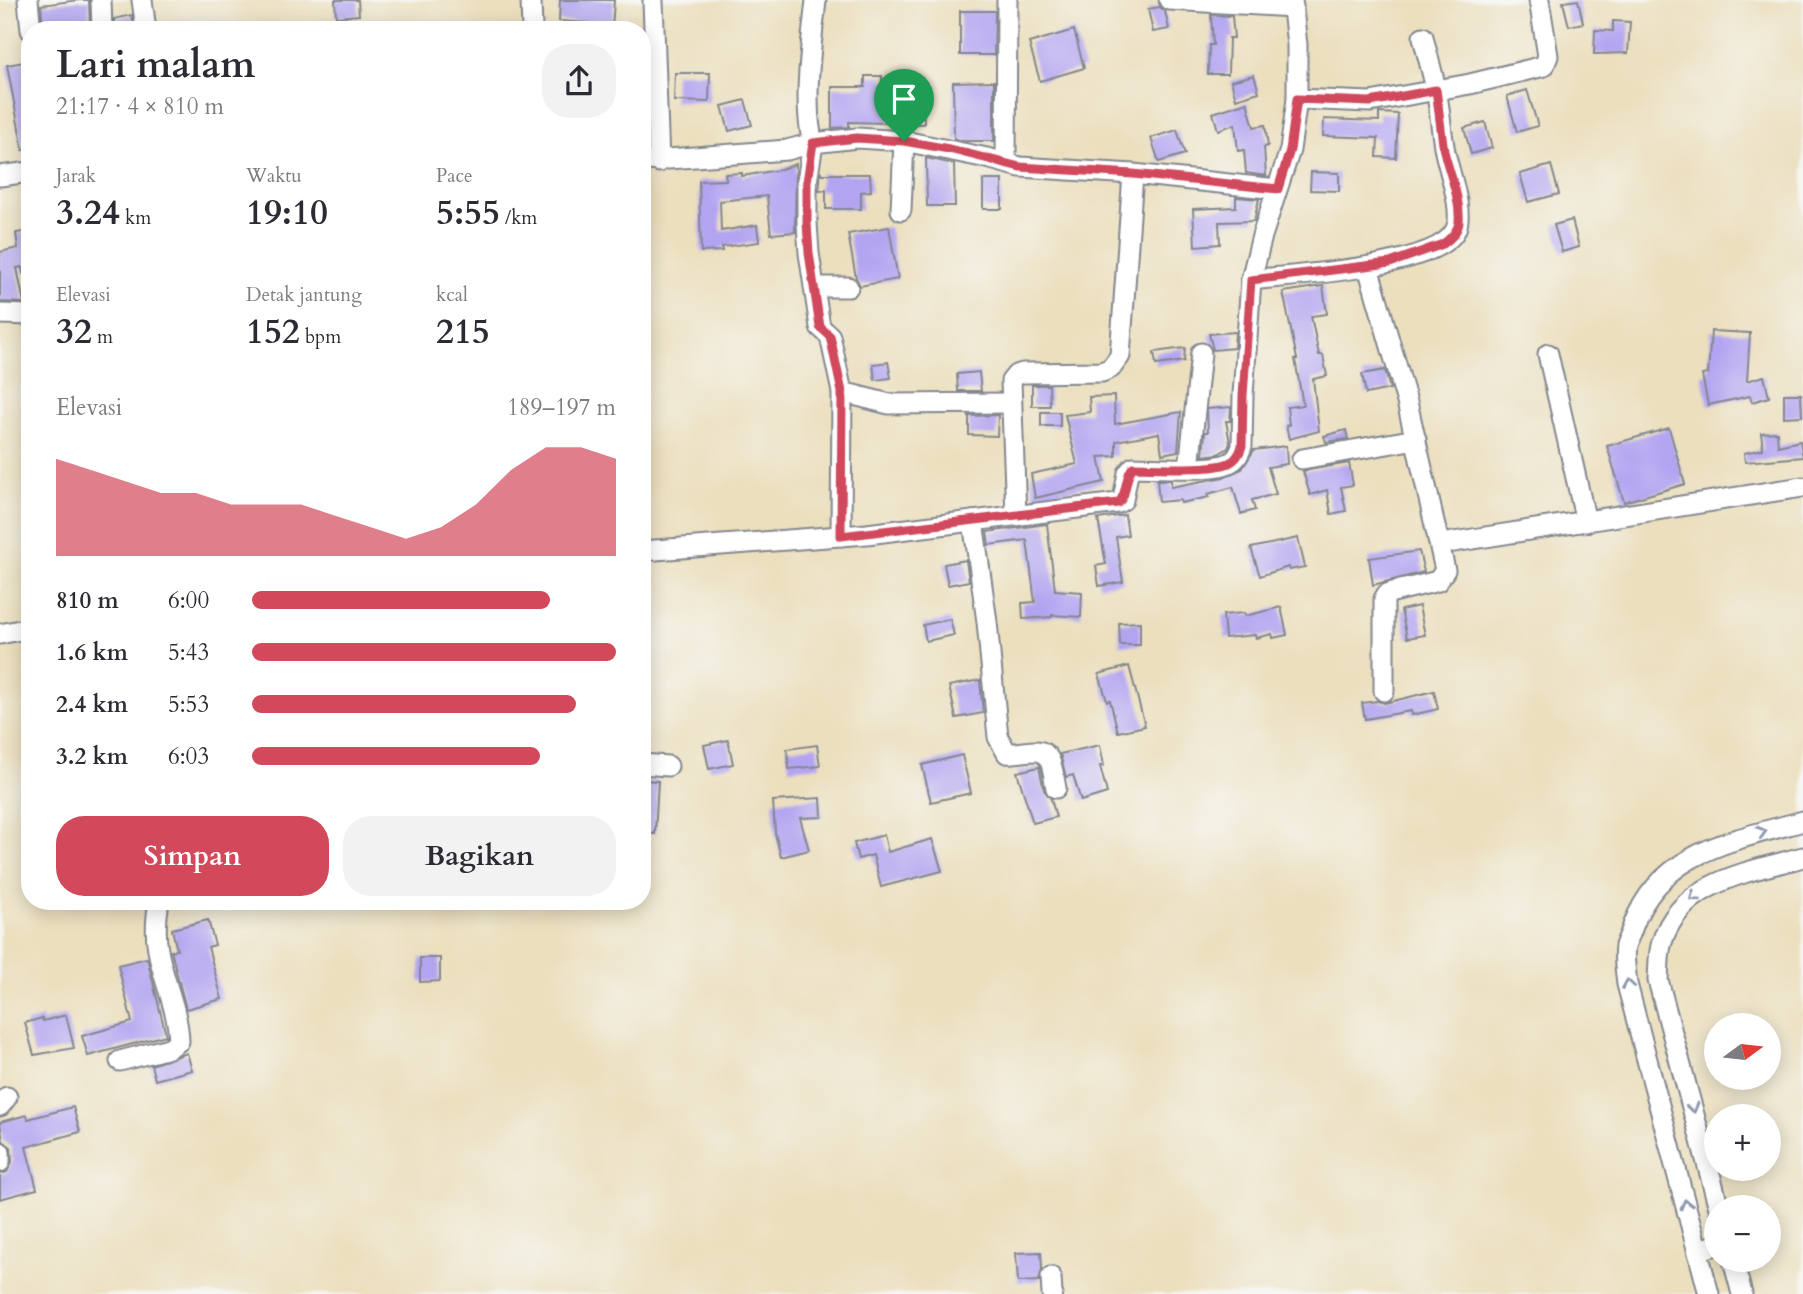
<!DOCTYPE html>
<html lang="id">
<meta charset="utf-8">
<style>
:root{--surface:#fff;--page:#f2f2f3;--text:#2b2b33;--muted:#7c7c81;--accent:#d1495b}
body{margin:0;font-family:Cardo,serif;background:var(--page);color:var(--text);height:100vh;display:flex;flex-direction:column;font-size:26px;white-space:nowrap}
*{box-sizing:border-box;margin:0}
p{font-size:23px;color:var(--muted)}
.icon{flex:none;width:38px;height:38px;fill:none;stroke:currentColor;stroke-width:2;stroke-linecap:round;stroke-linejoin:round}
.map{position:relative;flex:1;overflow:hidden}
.side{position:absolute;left:21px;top:21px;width:630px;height:889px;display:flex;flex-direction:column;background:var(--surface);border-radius:28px;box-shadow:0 4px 18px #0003}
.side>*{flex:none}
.needle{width:46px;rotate:75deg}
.buttons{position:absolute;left:1704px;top:1013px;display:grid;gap:14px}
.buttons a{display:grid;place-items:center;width:77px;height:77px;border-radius:50%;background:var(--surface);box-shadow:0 4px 18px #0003;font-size:35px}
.pin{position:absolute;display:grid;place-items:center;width:60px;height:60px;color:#fff;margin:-72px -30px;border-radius:50% 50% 50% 0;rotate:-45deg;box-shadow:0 0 7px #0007}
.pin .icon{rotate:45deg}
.round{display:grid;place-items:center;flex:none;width:74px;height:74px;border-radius:28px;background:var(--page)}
.headline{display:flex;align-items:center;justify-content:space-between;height:119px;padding:0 35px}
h1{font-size:38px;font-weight:800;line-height:52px}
.stats{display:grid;grid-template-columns:repeat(3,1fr);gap:10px;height:119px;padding:7px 35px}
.stats div{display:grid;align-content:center}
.stats b{font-size:35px;font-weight:800}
.stats small{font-size:19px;font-weight:400}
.stats p{font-size:19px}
.chart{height:196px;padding:14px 35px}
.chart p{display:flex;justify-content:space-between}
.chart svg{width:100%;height:126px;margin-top:7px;fill:var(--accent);opacity:.7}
.cta{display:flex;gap:14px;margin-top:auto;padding:14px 35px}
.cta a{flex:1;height:80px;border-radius:28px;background:var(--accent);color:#fff;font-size:28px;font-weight:800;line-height:80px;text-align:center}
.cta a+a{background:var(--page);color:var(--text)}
ul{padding:0 35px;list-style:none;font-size:23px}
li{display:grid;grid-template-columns:112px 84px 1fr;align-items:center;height:52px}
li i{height:18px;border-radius:9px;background:var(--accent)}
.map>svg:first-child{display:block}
</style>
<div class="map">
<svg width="1803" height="1294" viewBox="0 0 1803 1294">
<rect width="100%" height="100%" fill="#f6f6f2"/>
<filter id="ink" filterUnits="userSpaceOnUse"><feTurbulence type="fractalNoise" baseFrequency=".0143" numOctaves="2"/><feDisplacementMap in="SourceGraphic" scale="14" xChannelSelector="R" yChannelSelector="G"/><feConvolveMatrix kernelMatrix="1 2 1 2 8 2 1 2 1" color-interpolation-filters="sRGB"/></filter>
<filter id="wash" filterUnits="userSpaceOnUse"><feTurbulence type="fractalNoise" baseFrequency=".00686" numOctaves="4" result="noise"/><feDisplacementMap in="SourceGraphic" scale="28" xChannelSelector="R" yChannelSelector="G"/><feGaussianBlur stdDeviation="1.57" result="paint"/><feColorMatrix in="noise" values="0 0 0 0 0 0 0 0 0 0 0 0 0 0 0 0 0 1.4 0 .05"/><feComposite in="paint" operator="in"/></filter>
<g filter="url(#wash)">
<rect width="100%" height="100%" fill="#ebdfbe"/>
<g id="blocks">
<!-- building -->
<g fill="#b3a4f1">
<polygon points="79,0 89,0 90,30 43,30 41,5"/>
<polygon points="335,0 358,0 359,15 336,17"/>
<polygon points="560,0 614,0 612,30 586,30 587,23 559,21"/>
<polygon points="1578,0 1583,23 1569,26 1563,2"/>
<polygon points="1159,7 1165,11 1169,29 1153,32 1148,9"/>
<polygon points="960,11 995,11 994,55 960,55"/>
<polygon points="132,15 134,30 114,30 114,19"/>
<polygon points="1211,15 1232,16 1234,38 1229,38 1228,74 1208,74 1209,45 1213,45"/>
<polygon points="1613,21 1630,22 1628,53 1594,54 1595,30 1613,31"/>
<polygon points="1074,30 1084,68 1040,81 1029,43"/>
<polygon points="30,61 30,149 23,150 7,65"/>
<polygon points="675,73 710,73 709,102 674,101"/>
<polygon points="1254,75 1259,92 1236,99 1231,81"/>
<polygon points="865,76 882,76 882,81 923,80 924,124 849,122 849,127 832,128 832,87 865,87"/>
<polygon points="994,81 994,141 967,141 954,139 953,82"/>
<polygon points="1527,90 1538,126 1517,132 1507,96"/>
<polygon points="745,100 752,125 729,131 722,106"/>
<polygon points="1247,102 1254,127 1265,125 1268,146 1264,147 1266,176 1246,173 1244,150 1238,151 1235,124 1218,130 1213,113"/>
<polygon points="1379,113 1398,114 1396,158 1377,157 1378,138 1323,136 1324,119 1379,121"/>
<polygon points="1485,122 1492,148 1471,154 1464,128"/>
<polygon points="1177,130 1185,154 1159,162 1151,138"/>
<polygon points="926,158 954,164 955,206 927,206"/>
<polygon points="796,164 795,232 771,234 767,196 720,201 721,231 757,225 759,242 722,247 722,251 701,252 699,181 726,180 725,174 742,173 742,176 778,170"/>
<polygon points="1551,165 1559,194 1528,202 1520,174"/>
<polygon points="821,171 822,174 870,174 871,191 861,192 861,209 826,209 826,190 819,191"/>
<polygon points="1311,172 1339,173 1339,191 1310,190"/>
<rect x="983" y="180" width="19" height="29"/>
<polygon points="1236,197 1259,199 1254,221 1219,222 1220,244 1195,246 1193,209 1236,207"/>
<polygon points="1572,220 1579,247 1562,252 1554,225"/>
<polygon points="889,227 898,279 860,286 856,278 848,234"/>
<polygon points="30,231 30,272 23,273 22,267 17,268 24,303 0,302 0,252 18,248 16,233"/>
<polygon points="1323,286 1327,314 1311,316 1319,355 1323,355 1327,376 1313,379 1319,431 1289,439 1286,426 1289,425 1287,407 1303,405 1295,359 1297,359 1283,292"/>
<polygon points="1711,331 1750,333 1747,381 1764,376 1769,397 1752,402 1750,396 1708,405 1702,375 1708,374"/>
<polygon points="1235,332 1234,348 1213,350 1209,334"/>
<polygon points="1185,348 1184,361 1156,365 1154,352"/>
<polygon points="888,362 891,378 875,380 873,364"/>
<polygon points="1385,370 1390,389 1366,394 1362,374"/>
<polygon points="979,372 981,391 958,391 957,374"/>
<polygon points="1032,385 1049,385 1050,406 1032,406"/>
<polygon points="1784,394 1801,394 1802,416 1784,417"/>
<polygon points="1114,396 1115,424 1181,412 1178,451 1162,454 1159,433 1116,441 1116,456 1099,457 1104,482 1035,498 1031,474 1077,464 1065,415 1090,412 1089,397"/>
<polygon points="1231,407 1230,421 1226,421 1230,443 1228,448 1218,454 1203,456 1205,432 1208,432 1207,409"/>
<rect x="1041" y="412" width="19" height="14"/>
<polygon points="998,415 997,436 969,435 969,416"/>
<polygon points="1669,428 1685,484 1624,502 1607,446"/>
<polygon points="1346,430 1348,439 1326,442 1324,436"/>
<polygon points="1777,432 1778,446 1800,441 1803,457 1745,462 1744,453 1763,449 1761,433"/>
<polygon points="1286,446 1287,464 1268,467 1276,494 1252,500 1255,510 1241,514 1233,487 1208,494 1209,497 1181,503 1180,500 1159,502 1157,480 1171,480 1171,487 1224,477 1242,469 1254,450"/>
<polygon points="1349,463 1353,485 1341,487 1346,511 1331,514 1327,490 1310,495 1303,471"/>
<polygon points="1125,515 1128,535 1116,537 1123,582 1099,586 1096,566 1106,564 1098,519"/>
<polygon points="1047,524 1055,590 1082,592 1081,617 1052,615 1052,617 1023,619 1022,603 1035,602 1027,540 989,545 987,532"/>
<polygon points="1298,538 1305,567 1289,570 1288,567 1260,576 1251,548"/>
<polygon points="1419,551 1424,572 1373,585 1369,558"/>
<polygon points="966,560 969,581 948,585 944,564"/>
<polygon points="1419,606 1425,635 1407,638 1401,610"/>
<polygon points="1281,607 1287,635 1273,638 1272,634 1256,638 1255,635 1225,638 1223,615 1244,613 1245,616"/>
<polygon points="950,619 954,635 926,641 923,625"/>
<polygon points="1140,622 1140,645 1120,645 1119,623"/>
<polygon points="1129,666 1145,726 1118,732 1110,700 1107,701 1099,674"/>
<polygon points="980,680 983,713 956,718 949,686"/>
<polygon points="1434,691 1438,709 1412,715 1411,711 1365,719 1362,703 1377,701 1385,703"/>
<polygon points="728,740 733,764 709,769 704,745"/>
<polygon points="817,745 820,766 789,769 787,749"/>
<polygon points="1100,745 1104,766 1100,766 1107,793 1081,801 1073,775 1066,777 1060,754"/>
<polygon points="962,755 971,793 931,802 922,765"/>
<polygon points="1039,767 1044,790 1051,799 1056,817 1033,823 1017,772"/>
<polygon points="642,780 658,781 655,834 642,833"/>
<polygon points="821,798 822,817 800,818 809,850 781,857 775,833 773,801"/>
<polygon points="884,835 888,852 932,839 942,871 881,887 873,855 858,859 854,843"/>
<polygon points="208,920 215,945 208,947 222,999 186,1009 171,951 177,950 172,929"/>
<polygon points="147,958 166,1035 88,1056 82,1036 132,1022 118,965"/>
<polygon points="420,958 440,958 440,981 420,982"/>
<polygon points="66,1015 74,1048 34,1055 25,1023 42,1018 43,1021"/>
<polygon points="187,1053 192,1070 155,1080 151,1065"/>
<polygon points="73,1107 80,1132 26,1147 37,1189 0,1199 0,1174 7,1172 12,1162 11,1147 3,1141 0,1122 27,1115 28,1119"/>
<polygon points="1041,1252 1042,1269 1039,1281 1018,1282 1016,1253"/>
</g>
</g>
</g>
<g filter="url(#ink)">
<use href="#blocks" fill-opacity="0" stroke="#83878e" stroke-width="2"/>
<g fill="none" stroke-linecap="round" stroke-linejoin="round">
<!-- minor casing -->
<g stroke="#83878e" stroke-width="23">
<g id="minor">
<polyline points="28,0 31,30"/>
<polyline points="101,0 102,30"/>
<polyline points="142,0 146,30"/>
<polyline points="531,0 532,30"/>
<polyline points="1169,0 1293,7"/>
<polyline points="653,1 659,162"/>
<polyline points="1297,99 1370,102 1470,84 1544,66 1548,56 1539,0"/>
<path d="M642,161L787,150L813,143C802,103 812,41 816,0"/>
<polyline points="1006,163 1007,0"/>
<polyline points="0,176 30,172"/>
<polyline points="901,210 904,141"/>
<polyline points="1368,267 1407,402 1445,570 1438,581 1393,592 1387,594 1384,599 1384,691"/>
<path d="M1251,280C1293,275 1435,268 1455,231C1465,213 1449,172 1445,152C1441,131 1440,110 1436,89C1432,71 1427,54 1423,37"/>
<polyline points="815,287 848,287"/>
<polyline points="0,314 30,315"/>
<polyline points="1548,354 1586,522"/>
<polyline points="1010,403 889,404 842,392 830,336 820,327 809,253 807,223 807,182 813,143 857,138 904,141 987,158 1020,167 1133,174 1277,189"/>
<polyline points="1302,459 1416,439"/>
<polyline points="1189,468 1201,353"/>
<polyline points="1016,516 1011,381 1016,375 1023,373 1102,372 1111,368 1120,356 1133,174"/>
<path d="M973,521L987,622L998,737L1007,753C1017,754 1025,751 1036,751C1053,751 1053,775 1056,788"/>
<polyline points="841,536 842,392"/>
<polyline points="1441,544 1802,487"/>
<path d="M642,551L867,534L1118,503L1123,500L1128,473L1133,467C1154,467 1211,472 1229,463C1236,460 1240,453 1242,446L1243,395L1251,280L1262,236L1290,150L1297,99V45L1292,0"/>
<polyline points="0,634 30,628"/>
<polyline points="642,764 668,766"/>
<path d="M120,1061L169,1048L179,1041C178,1009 163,981 158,950C155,934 156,918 159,901"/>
<polyline points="0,1106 7,1097"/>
<polyline points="0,1152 0,1162"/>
<path d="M1719,1208L1658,980C1659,968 1658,953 1662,942C1681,881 1749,872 1803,857"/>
<polyline points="1698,1250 1717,1245"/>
<polyline points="1733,1260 1742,1294"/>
<polyline points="1051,1277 1052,1294"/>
<path d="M1709,1294L1627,984C1626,972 1623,958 1625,946C1627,940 1631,933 1633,926C1660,851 1735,840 1803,821"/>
</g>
</g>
<!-- minor -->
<use href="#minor" stroke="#fff" stroke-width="19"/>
</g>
<!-- one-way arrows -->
<defs><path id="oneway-chevron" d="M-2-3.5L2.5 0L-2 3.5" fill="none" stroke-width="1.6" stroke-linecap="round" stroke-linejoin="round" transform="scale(1.75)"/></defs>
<g stroke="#8d97ae">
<use href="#oneway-chevron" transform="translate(1762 832) rotate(-16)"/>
<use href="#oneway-chevron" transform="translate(1694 897) rotate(144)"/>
<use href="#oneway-chevron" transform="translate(1628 984) rotate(-99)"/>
<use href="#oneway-chevron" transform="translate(1693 1108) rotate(75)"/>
<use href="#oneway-chevron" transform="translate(1686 1204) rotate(-105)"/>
</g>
</g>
<g fill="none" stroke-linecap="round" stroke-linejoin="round" filter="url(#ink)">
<!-- route casing -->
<g stroke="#fff" stroke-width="14">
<path id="route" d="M1436,90C1439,110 1441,131 1444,151C1449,173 1461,199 1459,222C1458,232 1450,239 1443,244L1390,263L1251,280L1243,396L1242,446C1240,453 1236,460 1229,463C1211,471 1154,467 1133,467C1124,477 1128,495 1118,503L841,536L842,392L830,336L820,327L809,253L807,223V182L813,143L857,138L904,141L949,149L1020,167L1133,174L1278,189L1290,150L1297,99L1370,102Z"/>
</g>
<!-- route -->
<use href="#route" stroke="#d1495b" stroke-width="9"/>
</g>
</svg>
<div class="buttons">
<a><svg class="needle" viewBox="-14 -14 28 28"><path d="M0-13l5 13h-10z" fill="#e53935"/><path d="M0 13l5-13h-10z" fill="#7c7c81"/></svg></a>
<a>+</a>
<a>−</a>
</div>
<div class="pin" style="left:904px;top:141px;background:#1e9e55"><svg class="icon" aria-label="arrive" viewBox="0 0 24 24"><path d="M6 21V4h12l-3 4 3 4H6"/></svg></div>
<section class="side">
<div class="headline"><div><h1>Lari malam</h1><p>21:17 · 4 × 810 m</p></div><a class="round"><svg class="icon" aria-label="share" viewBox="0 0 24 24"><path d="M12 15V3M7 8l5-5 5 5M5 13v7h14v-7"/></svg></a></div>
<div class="stats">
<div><p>Jarak</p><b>3.24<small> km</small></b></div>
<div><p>Waktu</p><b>19:10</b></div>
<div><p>Pace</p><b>5:55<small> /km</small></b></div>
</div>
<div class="stats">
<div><p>Elevasi</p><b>32<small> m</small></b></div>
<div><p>Detak jantung</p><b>152<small> bpm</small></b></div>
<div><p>kcal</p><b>215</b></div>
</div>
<div class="chart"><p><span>Elevasi</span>189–197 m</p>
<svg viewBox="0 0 160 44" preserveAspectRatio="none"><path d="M0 44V10L10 14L20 18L30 22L40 22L50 26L60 26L70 26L80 30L90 34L100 38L110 34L120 26L130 14L140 6L150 6L160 10V44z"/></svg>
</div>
<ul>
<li><b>810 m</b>6:00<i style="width:82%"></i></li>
<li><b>1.6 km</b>5:43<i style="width:100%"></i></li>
<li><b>2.4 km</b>5:53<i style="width:89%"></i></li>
<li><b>3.2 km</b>6:03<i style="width:79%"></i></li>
</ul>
<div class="cta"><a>Simpan</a><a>Bagikan</a></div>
</section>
</div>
